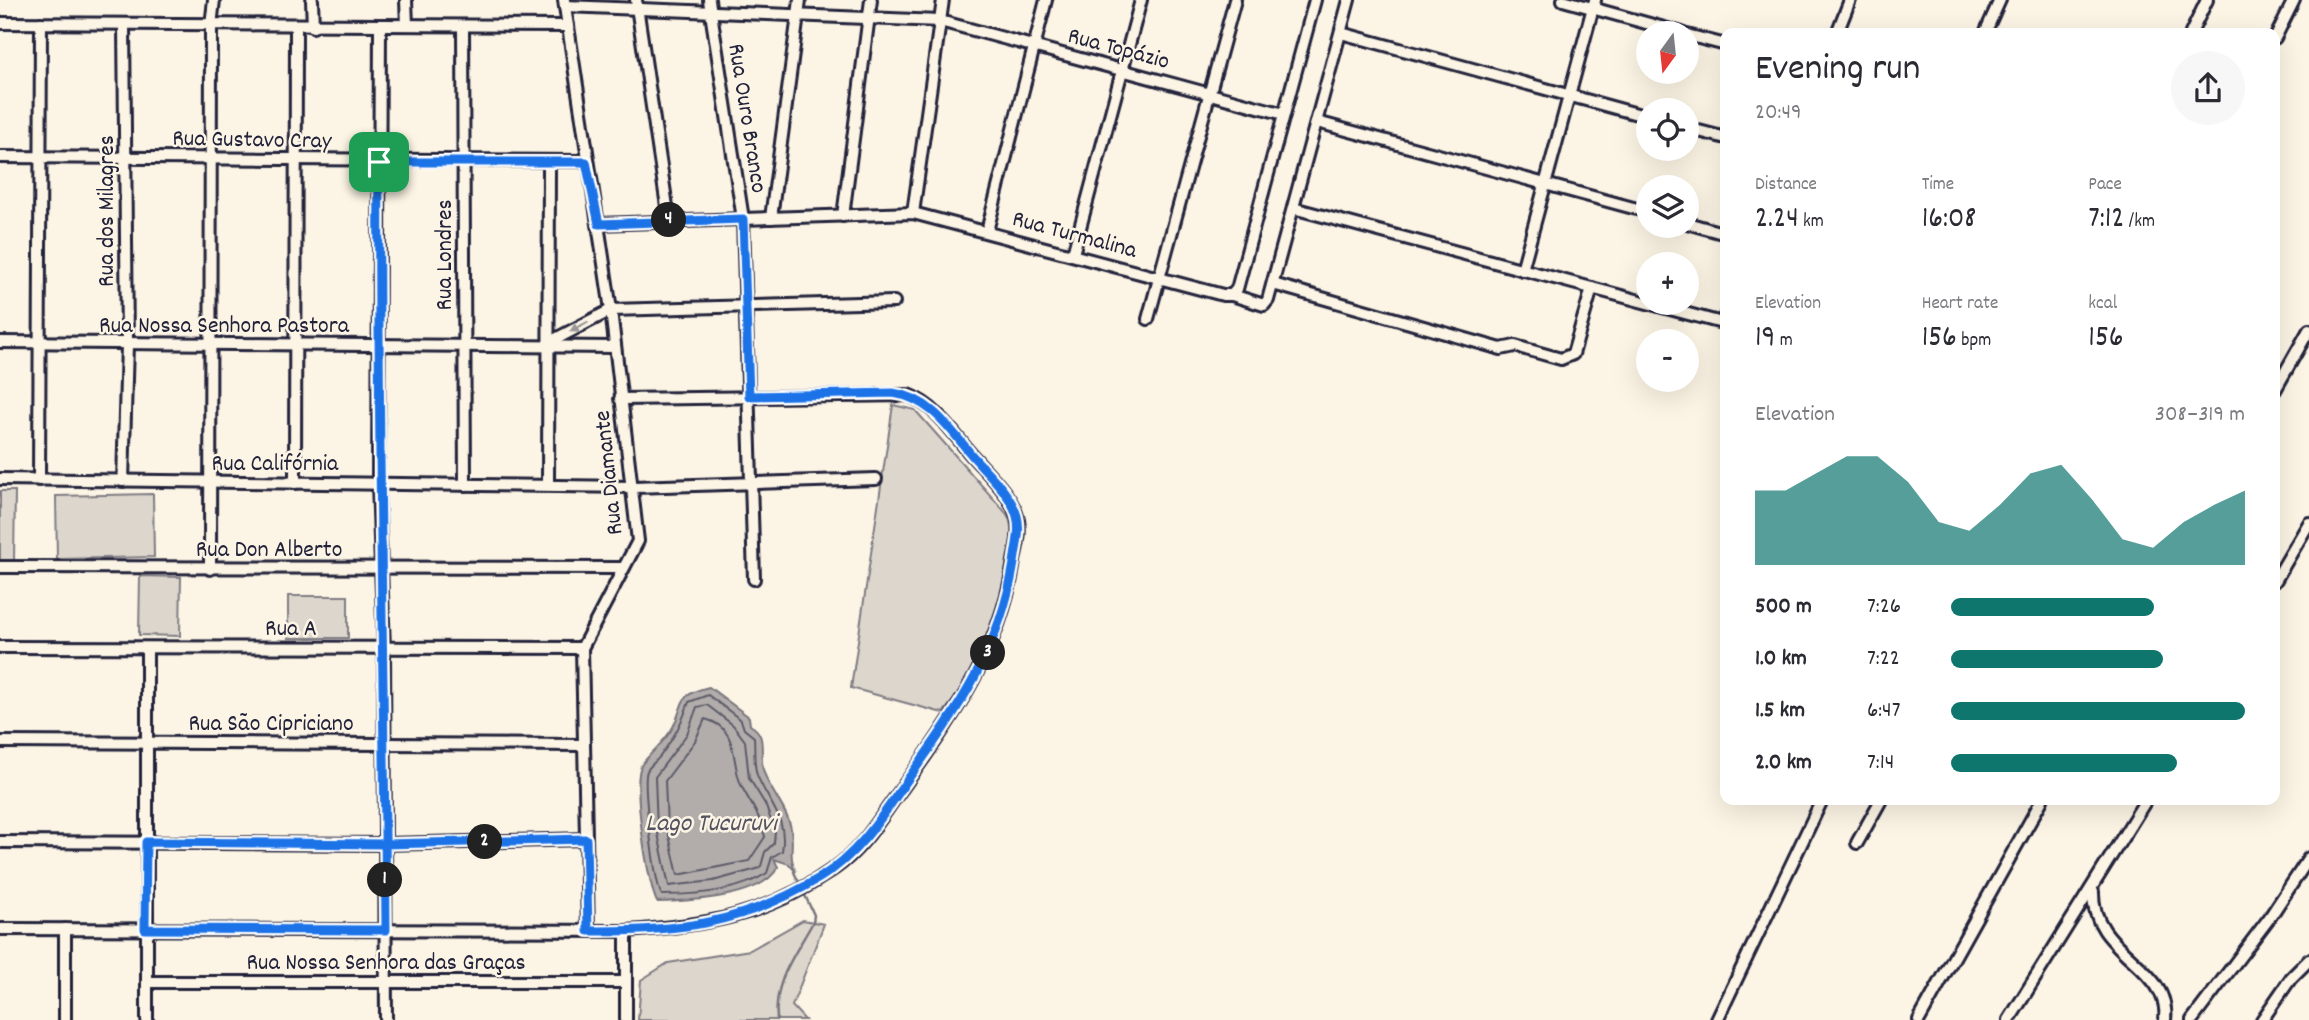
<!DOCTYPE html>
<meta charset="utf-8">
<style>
:root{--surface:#fff;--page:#f7f7f7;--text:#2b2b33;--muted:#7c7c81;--accent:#0f766e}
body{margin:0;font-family:Dekko,sans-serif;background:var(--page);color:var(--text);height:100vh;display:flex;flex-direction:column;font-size:26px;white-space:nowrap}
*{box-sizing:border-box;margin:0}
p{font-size:23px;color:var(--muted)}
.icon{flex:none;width:38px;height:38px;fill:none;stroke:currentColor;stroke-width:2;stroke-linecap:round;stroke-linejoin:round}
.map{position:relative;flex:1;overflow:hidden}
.drawer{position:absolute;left:1720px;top:28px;width:560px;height:777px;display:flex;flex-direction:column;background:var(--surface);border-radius:14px;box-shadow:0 7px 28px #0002}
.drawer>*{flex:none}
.needle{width:46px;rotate:195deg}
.tools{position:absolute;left:1636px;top:21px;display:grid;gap:14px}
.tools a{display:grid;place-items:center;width:63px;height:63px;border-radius:50%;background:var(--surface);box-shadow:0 7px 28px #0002;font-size:35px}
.pin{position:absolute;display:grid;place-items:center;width:60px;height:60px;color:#fff;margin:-30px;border-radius:14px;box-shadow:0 4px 10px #0006}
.km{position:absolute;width:35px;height:35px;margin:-18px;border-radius:50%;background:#222;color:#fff;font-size:19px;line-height:35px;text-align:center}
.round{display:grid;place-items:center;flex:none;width:74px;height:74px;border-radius:37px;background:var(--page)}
.summary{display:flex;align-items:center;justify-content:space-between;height:119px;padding:0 35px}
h1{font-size:38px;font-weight:600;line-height:52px}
.figures{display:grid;grid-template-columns:repeat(3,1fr);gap:10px;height:119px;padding:7px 35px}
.figures div{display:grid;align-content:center}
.figures b{font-size:30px;font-weight:600}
.figures small{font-size:19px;font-weight:400}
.figures p{font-size:19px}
.chart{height:196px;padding:14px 35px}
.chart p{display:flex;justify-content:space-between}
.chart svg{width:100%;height:126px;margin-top:7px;fill:var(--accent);opacity:.7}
ul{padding:0 35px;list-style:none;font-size:23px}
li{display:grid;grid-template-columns:112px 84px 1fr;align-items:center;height:52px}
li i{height:18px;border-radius:9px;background:var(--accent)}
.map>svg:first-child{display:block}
</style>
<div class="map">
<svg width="2309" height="1020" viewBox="0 0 2309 1020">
<rect width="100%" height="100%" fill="#fcf5e5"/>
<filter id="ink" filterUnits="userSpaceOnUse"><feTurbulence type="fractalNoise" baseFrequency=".0143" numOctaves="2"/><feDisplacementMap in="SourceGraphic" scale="14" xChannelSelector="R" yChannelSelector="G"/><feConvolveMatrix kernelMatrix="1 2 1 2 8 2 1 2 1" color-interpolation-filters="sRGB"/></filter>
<g filter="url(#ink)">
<!-- green -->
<g fill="#dcd6cc" stroke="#7f7c84" stroke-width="2">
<path d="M893,405L915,410L1007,514C1025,545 984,650 966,682C959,693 951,703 943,713L851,688Z"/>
<polygon points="0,491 15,491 14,561 0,561"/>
<polygon points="153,494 154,557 57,559 56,496"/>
<polygon points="140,576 181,577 180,636 139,635"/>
<rect x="288" y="596" width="60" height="42"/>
<polygon points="803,920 824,924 792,1006 805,1020 638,1020 641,980 668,963 750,950"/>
</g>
<!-- water -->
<path fill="#b2adab" stroke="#78757e" stroke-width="2" d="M709,687L749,717L750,725C768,735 759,751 763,769C767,788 787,807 791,829C794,845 788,856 796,872L789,864L774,859L778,867C763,898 689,901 657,902C648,886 631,779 642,764C650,753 666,741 673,727C686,702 676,695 709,687Z"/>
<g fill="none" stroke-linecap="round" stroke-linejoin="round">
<!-- shore -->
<g stroke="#5c5a68" stroke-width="2">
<path d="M708,695L741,720L744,729L754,737C755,750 753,763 757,775C768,803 788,818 782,851L772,857L767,873C740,891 695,895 662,895C655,886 642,783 647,771C650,765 657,761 661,755C674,737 682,723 689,702Z"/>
<polygon points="707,705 733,725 745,741 749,778 765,804 775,831 774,843 765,852 761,866 757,869 713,881 669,886 657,829 655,777 687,734 697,707"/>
<path d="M705,719C741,728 730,764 742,787C750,803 762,818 765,837L749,861L678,875L667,827L665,781L695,741Z"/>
</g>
<!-- stream -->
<g stroke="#78757e" stroke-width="2.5">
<polyline points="794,872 800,885"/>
<path d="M777,1020C773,981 795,955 813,922L814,915L803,891"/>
</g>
<!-- minor casing -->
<g stroke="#22223b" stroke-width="16">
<g id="minor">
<polyline points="312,0 313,27"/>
<polyline points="406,0 407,25"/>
<polyline points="564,0 611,310 638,541 582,648 588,931"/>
<polyline points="636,0 669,220"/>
<polyline points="709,0 743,219 754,579"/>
<polyline points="1563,0 1682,33"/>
<polyline points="565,6 940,21 1284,114"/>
<polyline points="0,23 568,26"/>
<polyline points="380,26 378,484 384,648 386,1020"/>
<polyline points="463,26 465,485"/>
<polyline points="1341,33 1648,117"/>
<polyline points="1837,33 1850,0"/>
<polyline points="1985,33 2000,0"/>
<polyline points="2191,33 2207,0"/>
<polyline points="1687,35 1726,45"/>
<polyline points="2275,38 2294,0"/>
<polyline points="1317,122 1648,212"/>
<polyline points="1687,128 1726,138"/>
<polyline points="0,157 586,161"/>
<polyline points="1293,208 1722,323 1726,314"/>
<polyline points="913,213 943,0"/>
<polyline points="843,216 871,0"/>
<polyline points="771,218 800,0"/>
<polyline points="1687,223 1726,234"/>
<polyline points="599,224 913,213 1223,295 1232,295 1237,289 1315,0"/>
<polyline points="987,231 1046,0"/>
<polyline points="1073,254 1141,0"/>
<polyline points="1522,270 1595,0"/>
<polyline points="1273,284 1501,349 1515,346 1561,359 1573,354 1592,288"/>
<polyline points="1232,295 1264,305 1268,300 1349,0"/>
<polyline points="1148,319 1235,0"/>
<polyline points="0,342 615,347"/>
<polyline points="548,343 611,310 894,302"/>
<polyline points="2275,390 2309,330"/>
<polyline points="0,479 634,487 876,479"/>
<polyline points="39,480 41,23"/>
<polyline points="123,481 127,345 124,24"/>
<polyline points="295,483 296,27"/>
<polyline points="548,485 549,163"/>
<polyline points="0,567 623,568"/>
<polyline points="210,569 211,26 214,0"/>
<polyline points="2275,581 2309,523"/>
<polyline points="0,647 582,648"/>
<polyline points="147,648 147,1020"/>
<polyline points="0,742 584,745"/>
<polyline points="0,842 385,844 586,839"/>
<polyline points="1857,843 1881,800"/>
<path d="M2093,892C2091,953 2172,966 2165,1020"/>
<path d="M0,929L626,931C706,926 767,916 835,868C864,848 882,815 903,787C952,718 999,653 1013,567C1015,552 1021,536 1018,520C1013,495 985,471 969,452C951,430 935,405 908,395L620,399"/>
<polyline points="65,929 65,1020"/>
<polyline points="626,931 626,1020"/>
<polyline points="147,982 626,982"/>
<polyline points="1717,1020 1822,800"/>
<polyline points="1919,1020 2042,800"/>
<polyline points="2009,1020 2146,800"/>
<polyline points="2192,1020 2270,917 2309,858"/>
<polyline points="2262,1020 2291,978 2309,960"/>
</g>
</g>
<!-- minor -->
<use href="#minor" stroke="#fcf5e5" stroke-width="10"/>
</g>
<!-- one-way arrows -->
<defs><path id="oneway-solid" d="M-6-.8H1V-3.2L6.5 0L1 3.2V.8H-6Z" transform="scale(1.75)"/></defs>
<use fill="#9a9698" href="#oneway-solid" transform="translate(579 327) rotate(152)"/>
</g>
<g fill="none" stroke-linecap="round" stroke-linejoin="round" filter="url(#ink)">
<!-- route casing -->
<g stroke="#fff" stroke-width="14">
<path id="route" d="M379,162C377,418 384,674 386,930L145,929L146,842L385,844L586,839L588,931C676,932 745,924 821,877C860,853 883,815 908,779C958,709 1000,650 1014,563C1016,547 1021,531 1017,516C1011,493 984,470 970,453C948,426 929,398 893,393L749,396L743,219L599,224L586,162H379"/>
</g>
<!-- route -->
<use href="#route" stroke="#1a73e8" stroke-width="9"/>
</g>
<g text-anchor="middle" stroke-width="5" stroke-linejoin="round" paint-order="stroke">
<!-- street labels -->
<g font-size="24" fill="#22223b" stroke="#fcf5e5">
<text transform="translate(1119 47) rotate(15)" y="8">Rua Topázio</text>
<text transform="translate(749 118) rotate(81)" y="8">Rua Ouro Branco</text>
<text transform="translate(252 138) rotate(1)" y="8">Rua Gustavo Cray</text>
<text transform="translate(105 211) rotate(-90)" y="8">Rua dos Milagres</text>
<text transform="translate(1075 233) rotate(15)" y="8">Rua Turmalina</text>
<text transform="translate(443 255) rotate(-90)" y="8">Rua Londres</text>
<text x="224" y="332">Rua Nossa Senhora Pastora</text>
<text x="275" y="470">Rua Califórnia</text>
<text transform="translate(607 473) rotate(-96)" y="8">Rua Diamante</text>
<text x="269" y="556">Rua Don Alberto</text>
<text x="291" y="635">Rua A</text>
<text x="271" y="730">Rua São Cipriciano</text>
<text x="386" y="969">Rua Nossa Senhora das Graças</text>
</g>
<!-- water labels -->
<g font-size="26" font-style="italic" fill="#545362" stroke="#fcf5e5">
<text x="711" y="830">Lago Tucuruvi</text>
</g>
</g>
</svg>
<div class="tools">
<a><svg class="needle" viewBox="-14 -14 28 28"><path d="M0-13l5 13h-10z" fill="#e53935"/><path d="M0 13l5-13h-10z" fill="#7c7c81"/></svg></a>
<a><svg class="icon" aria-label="locate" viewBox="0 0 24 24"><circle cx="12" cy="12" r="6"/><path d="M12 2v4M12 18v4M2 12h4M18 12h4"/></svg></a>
<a><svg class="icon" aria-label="layers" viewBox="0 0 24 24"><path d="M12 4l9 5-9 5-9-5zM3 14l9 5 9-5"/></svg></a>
<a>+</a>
<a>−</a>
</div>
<div class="pin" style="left:379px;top:162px;background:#1e9e55"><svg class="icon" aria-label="arrive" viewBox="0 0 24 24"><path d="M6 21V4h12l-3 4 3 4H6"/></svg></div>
<b class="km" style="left:385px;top:880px">1</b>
<b class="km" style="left:485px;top:842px">2</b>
<b class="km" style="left:988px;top:653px">3</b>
<b class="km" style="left:669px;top:220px">4</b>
<section class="drawer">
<div class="summary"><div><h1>Evening run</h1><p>20:49</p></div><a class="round"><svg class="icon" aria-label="share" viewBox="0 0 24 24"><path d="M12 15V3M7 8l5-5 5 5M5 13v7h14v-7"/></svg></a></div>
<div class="figures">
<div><p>Distance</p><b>2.24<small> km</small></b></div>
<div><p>Time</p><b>16:08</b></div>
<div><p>Pace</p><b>7:12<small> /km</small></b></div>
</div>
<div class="figures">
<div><p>Elevation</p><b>19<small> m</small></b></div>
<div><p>Heart rate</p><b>156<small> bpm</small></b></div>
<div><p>kcal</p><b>156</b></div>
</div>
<div class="chart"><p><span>Elevation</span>308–319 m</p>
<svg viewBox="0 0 160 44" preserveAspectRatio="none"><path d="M0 44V18L10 18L20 12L30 6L40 6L50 15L60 29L70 32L80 23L90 12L100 9L110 21L120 35L130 38L140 29L150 23L160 18V44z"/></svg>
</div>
<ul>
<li><b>500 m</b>7:26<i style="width:69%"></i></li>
<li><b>1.0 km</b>7:22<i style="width:72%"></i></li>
<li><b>1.5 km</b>6:47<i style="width:100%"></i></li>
<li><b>2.0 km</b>7:14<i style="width:77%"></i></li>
</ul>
</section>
</div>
